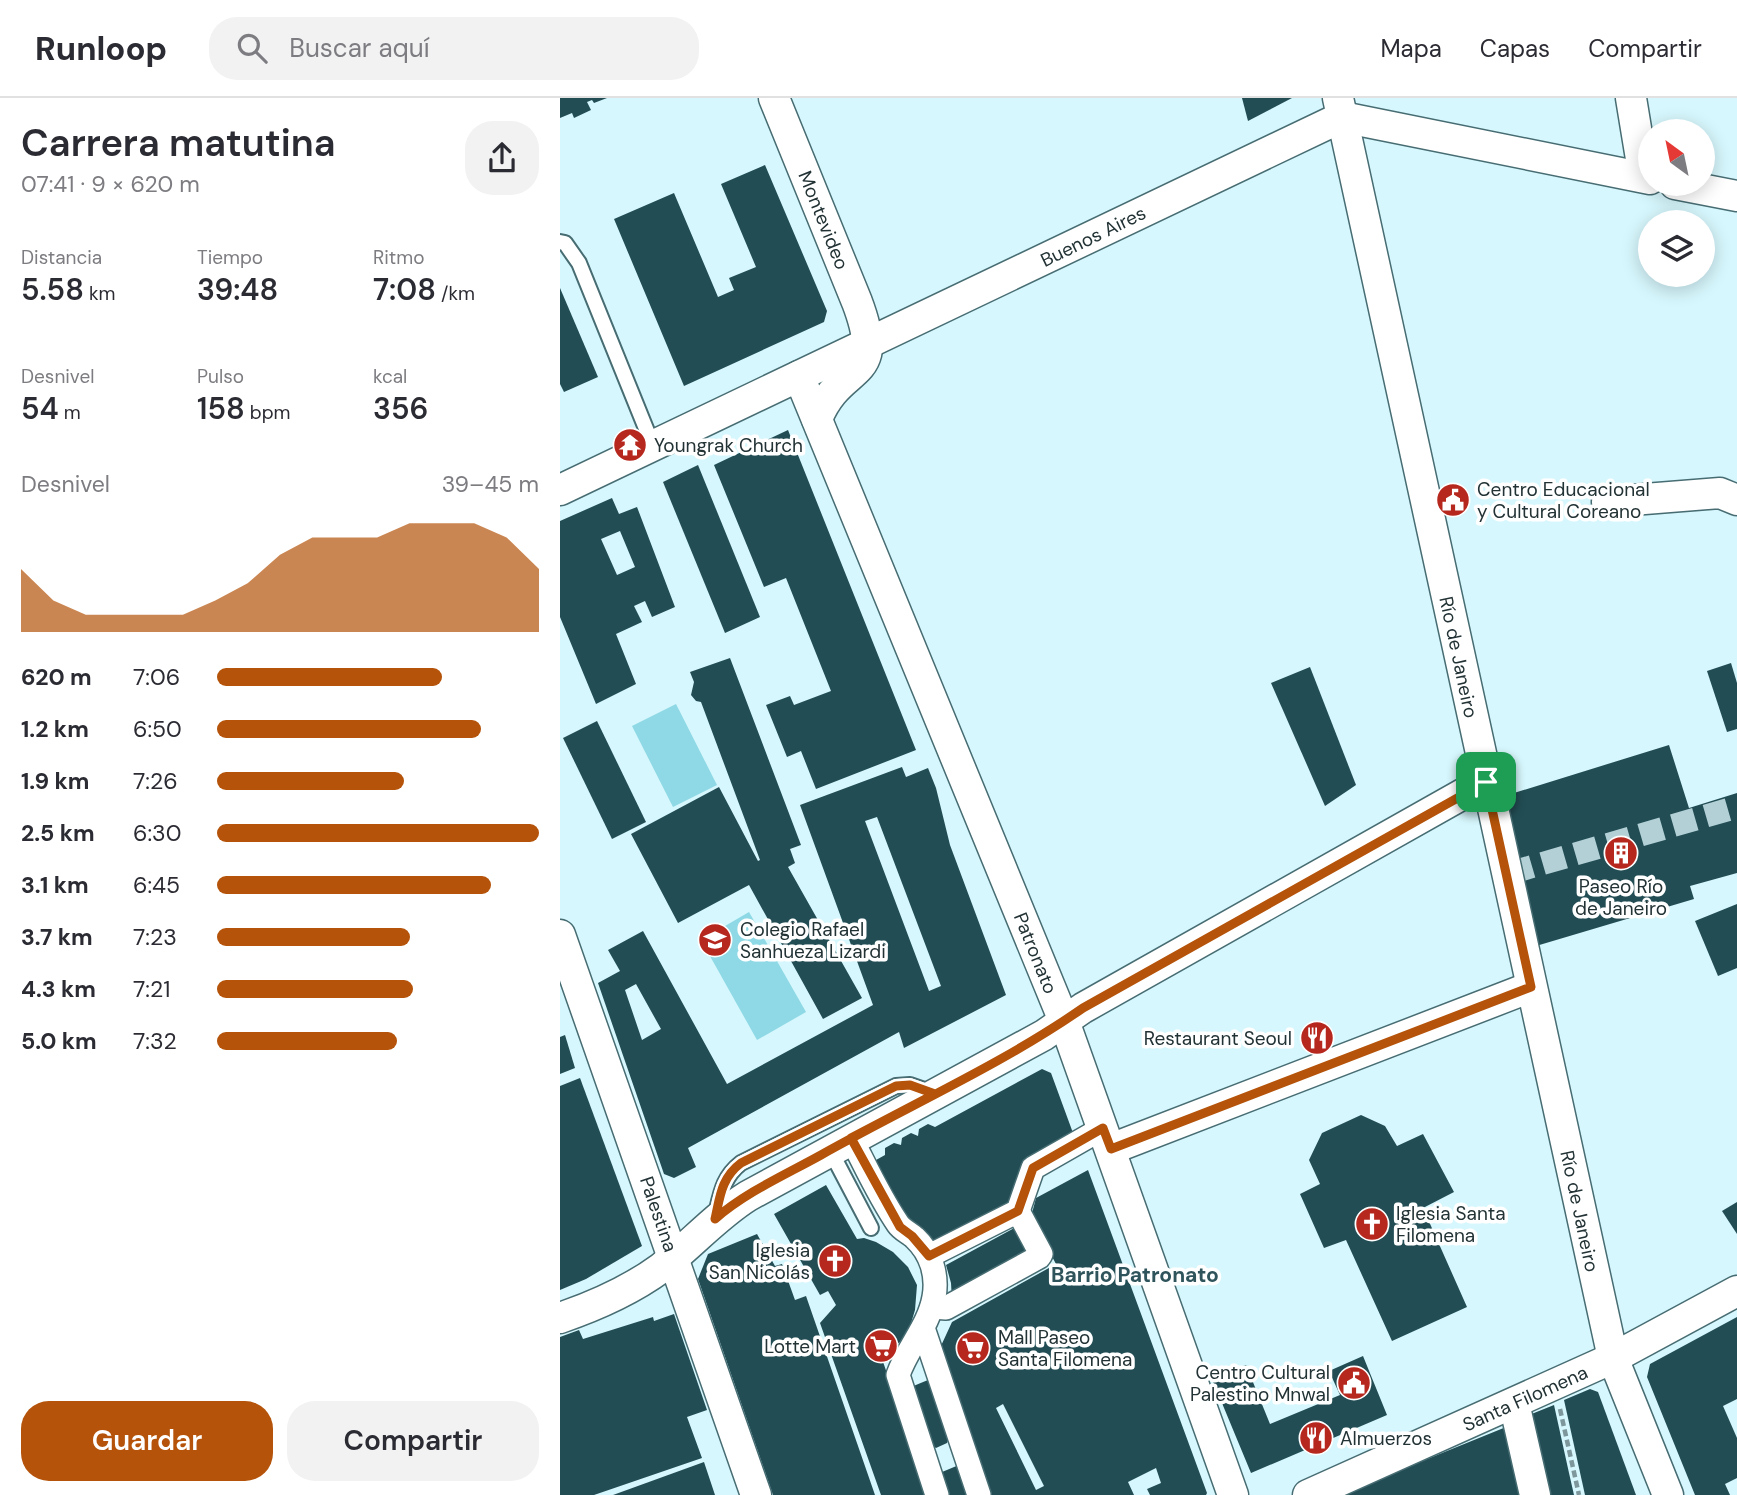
<!DOCTYPE html>
<html lang="es">
<meta charset="utf-8">
<style>
:root{--surface:#fff;--page:#f2f2f3;--text:#2b2b33;--muted:#7c7c81;--line:#e1e1e2;--accent:#b45309}
body{margin:0;font-family:"DM Sans",sans-serif;background:var(--page);color:var(--text);height:100vh;display:flex;flex-direction:column;font-size:26px;white-space:nowrap}
*{box-sizing:border-box;margin:0}
p{font-size:23px;color:var(--muted)}
.icon{flex:none;width:38px;height:38px;fill:none;stroke:currentColor;stroke-width:2;stroke-linecap:round;stroke-linejoin:round}
.map{position:relative;flex:1;overflow:hidden}
.details{display:flex;flex-direction:column;background:var(--surface);width:560px}
.details>*{flex:none}
.needle{width:46px;rotate:327deg}
.controls{position:absolute;left:1078px;top:21px;display:grid;gap:14px}
.controls a{display:grid;place-items:center;width:77px;height:77px;border-radius:50%;background:var(--surface);box-shadow:0 4px 18px #0003;font-size:35px}
.pin{position:absolute;display:grid;place-items:center;width:60px;height:60px;color:#fff;margin:-30px;border-radius:14px;box-shadow:0 4px 10px #0006}
.round{display:grid;place-items:center;flex:none;width:74px;height:74px;border-radius:28px;background:var(--page)}
.head{display:flex;align-items:center;justify-content:space-between;height:119px;padding:0 21px}
h1{font-size:38px;font-weight:600;line-height:52px}
.stats{display:grid;grid-template-columns:repeat(3,1fr);gap:10px;height:119px;padding:7px 21px}
.stats div{display:grid;align-content:center}
.stats b{font-size:30px;font-weight:600}
.stats small{font-size:19px;font-weight:400}
.stats p{font-size:19px}
.chart{height:196px;padding:14px 21px}
.chart p{display:flex;justify-content:space-between}
.chart svg{width:100%;height:126px;margin-top:7px;fill:var(--accent);opacity:.7}
.button{display:flex;gap:14px;margin-top:auto;padding:14px 21px}
.button a{flex:1;height:80px;border-radius:28px;background:var(--accent);color:#fff;font-size:28px;font-weight:600;line-height:80px;text-align:center}
.button a+a{background:var(--page);color:var(--text)}
ul{padding:0 21px;list-style:none;font-size:23px}
li{display:grid;grid-template-columns:112px 84px 1fr;align-items:center;height:52px}
li i{height:18px;border-radius:9px;background:var(--accent)}
header{display:flex;align-items:center;gap:42px;box-sizing:border-box;height:98px;padding:0 35px;background:var(--surface);border-bottom:2px solid var(--line)}
header strong{font-size:33px}
nav{display:flex;gap:38px;margin-inline-start:auto;font-size:24px}
.search{width:490px;height:63px;background:var(--page);display:flex;align-items:center;gap:18px;box-sizing:border-box;padding:0 24px;border-radius:28px;color:var(--muted);font-size:26px}
main{display:flex;flex:1;min-height:0}
.map>svg:first-child{display:block}
</style>
<header>
<strong>Runloop</strong>
<div class="search"><svg class="icon" aria-label="search" viewBox="0 0 24 24"><circle cx="10" cy="10" r="6"/><path d="M15 15l6 6"/></svg>Buscar aquí</div>
<nav><a>Mapa</a><a>Capas</a><a>Compartir</a></nav>
</header>
<main>
<section class="details">
<div class="head"><div><h1>Carrera matutina</h1><p>07:41 · 9 × 620 m</p></div><a class="round"><svg class="icon" aria-label="share" viewBox="0 0 24 24"><path d="M12 15V3M7 8l5-5 5 5M5 13v7h14v-7"/></svg></a></div>
<div class="stats">
<div><p>Distancia</p><b>5.58<small> km</small></b></div>
<div><p>Tiempo</p><b>39:48</b></div>
<div><p>Ritmo</p><b>7:08<small> /km</small></b></div>
</div>
<div class="stats">
<div><p>Desnivel</p><b>54<small> m</small></b></div>
<div><p>Pulso</p><b>158<small> bpm</small></b></div>
<div><p>kcal</p><b>356</b></div>
</div>
<div class="chart"><p><span>Desnivel</span>39–45 m</p>
<svg viewBox="0 0 160 44" preserveAspectRatio="none"><path d="M0 44V22L10 33L20 38L30 38L40 38L50 38L60 33L70 27L80 17L90 11L100 11L110 11L120 6L130 6L140 6L150 11L160 22V44z"/></svg>
</div>
<ul>
<li><b>620 m</b>7:06<i style="width:70%"></i></li>
<li><b>1.2 km</b>6:50<i style="width:82%"></i></li>
<li><b>1.9 km</b>7:26<i style="width:58%"></i></li>
<li><b>2.5 km</b>6:30<i style="width:100%"></i></li>
<li><b>3.1 km</b>6:45<i style="width:85%"></i></li>
<li><b>3.7 km</b>7:23<i style="width:60%"></i></li>
<li><b>4.3 km</b>7:21<i style="width:61%"></i></li>
<li><b>5.0 km</b>7:32<i style="width:56%"></i></li>
</ul>
<div class="button"><a>Guardar</a><a>Compartir</a></div>
</section>
<div class="map">
<svg width="1177" height="1397" viewBox="0 0 1177 1397">
<rect width="100%" height="100%" fill="#d6f7fd"/>
<!-- green -->
<g fill="#8ed9e5">
<polygon points="116,606 157,687 113,709 72,628"/>
<polygon points="189,814 246,914 197,942 141,842"/>
</g>
<!-- building -->
<g fill="#224d54" fill-rule="evenodd">
<polygon points="0,0 47,0 34,5 32,2 27,4 31,12 14,20 12,15 0,20"/>
<polygon points="682,0 732,0 688,23"/>
<polygon points="205,67 267,213 264,224 124,288 54,121 114,95 158,199 174,192 169,180 196,169 161,86"/>
<polygon points="0,190 38,279 4,294 0,286"/>
<polygon points="228,332 356,652 256,691 241,653 227,659 206,607 230,598 234,607 271,593 226,480 204,489 154,367"/>
<polygon points="138,367 200,519 165,535 103,384"/>
<path d="M52,400L59,416L77,409L115,509L92,519L85,503L74,508L82,524L56,536L76,586L36,606L0,519V423ZM60,433L75,469L57,477L41,441Z"/>
<polygon points="170,560 241,747 230,751 235,765 228,769 302,900 263,921 189,787 118,825 71,736 159,689 198,763 200,762 141,604 136,603 131,597 134,584 130,574"/>
<polygon points="1171,565 1177,585 1177,631 1167,634 1147,573"/>
<polygon points="750,569 796,687 765,708 711,585"/>
<polygon points="37,623 86,724 52,741 3,640"/>
<polygon points="1109,647 1129,710 1177,695 1177,775 1130,788 1134,801 976,848 941,699"/>
<path d="M342,669L346,679L368,670L376,690L390,747L446,897L344,950L339,934L128,1050L136,1069L114,1080L104,1076L38,885L60,873L48,852L83,833L167,986L313,907L240,707ZM317,719L381,888L369,893L305,723ZM76,886L101,931L82,942L65,892Z"/>
<polygon points="1177,806 1177,870 1158,878 1135,823"/>
<polygon points="5,937 15,970 0,976 0,939"/>
<polygon points="482,971 491,975 513,1035 467,1059 450,1112 378,1150 366,1134 341,1114 316,1070 316,1062 325,1057 325,1050 334,1045 341,1047 342,1040 351,1035 358,1038 359,1031 368,1026 375,1029"/>
<polygon points="20,980 82,1148 26,1181 0,1192 0,988"/>
<polygon points="801,1017 825,1028 837,1048 863,1036 894,1094 863,1110 907,1209 832,1243 786,1142 764,1150 740,1096 760,1086 749,1062 762,1035"/>
<path d="M528,1072L647,1395L646,1397H590L587,1391L601,1385L596,1370L568,1384L574,1397H429L380,1250L392,1224L496,1166L471,1119L476,1100ZM443,1306L484,1388L476,1392L436,1310Z"/>
<polygon points="266,1087 297,1141 304,1140 316,1144 333,1154 348,1169 357,1187 355,1212 349,1232 340,1244 321,1258 369,1397 321,1397 260,1225 276,1207 268,1193 260,1197 214,1116"/>
<polygon points="1177,1104 1177,1136 1162,1113"/>
<polygon points="458,1128 473,1158 392,1203 391,1185 386,1167"/>
<polygon points="197,1136 215,1168 222,1166 235,1202 246,1198 315,1397 213,1397 138,1181 148,1156"/>
<polygon points="114,1216 147,1312 127,1319 142,1360 34,1397 0,1397 0,1239 19,1232 23,1241 93,1219 94,1223"/>
<polygon points="1177,1219 1177,1301 1163,1308 1177,1340 1177,1380 1165,1386 1170,1397 1135,1397 1087,1279 1090,1266"/>
<polygon points="803,1258 827,1317 691,1375 652,1281 686,1267 710,1326 780,1297 769,1273"/>
<polygon points="368,1282 375,1289 391,1335 387,1345 376,1350 366,1344 351,1289"/>
<polygon points="1030,1291 1038,1294 1076,1397 1025,1397 1004,1302"/>
<polygon points="994,1307 1009,1375 1014,1397 986,1397 969,1317"/>
<polygon points="951,1327 964,1397 770,1397 850,1368"/>
<polygon points="144,1364 155,1397 53,1397"/>
<polygon points="399,1367 414,1397 386,1397 381,1381 382,1374"/>
</g>
<g fill="none" stroke-linecap="round" stroke-linejoin="round">
<!-- pedestrian-tunnel -->
<polyline stroke="#b2d0d5" stroke-width="23" stroke-dasharray="23 11" stroke-linecap="butt" points="950,775 1177,709"/>
<!-- service casing -->
<g stroke="#476d73" stroke-width="18">
<g id="service">
<polyline points="0,144 5,145 19,165 93,348"/>
<polyline points="270,1052 311,1130"/>
<path d="M156,1116C161,1095 163,1079 181,1065L336,988L350,987L373,995"/>
</g>
</g>
<!-- pedestrian casing -->
<g stroke="#476d73" stroke-width="26">
<g id="pedestrian">
<path d="M291,1040C306,1069 320,1100 338,1126C342,1132 350,1135 355,1140C371,1155 378,1177 374,1199C369,1228 347,1250 338,1277L377,1397"/>
<polyline points="369,1158 458,1113 473,1070 543,1030"/>
<polyline points="372,1209 386,1210 479,1159 481,1156 458,1113"/>
<polyline points="363,1230 419,1397"/>
</g>
</g>
<!-- minor casing -->
<g stroke="#476d73" stroke-width="33">
<g id="minor">
<path d="M214,0L297,204C328,286 281,261 257,321"/>
<polyline points="778,0 1053,1260 1108,1397"/>
<polyline points="1071,0 1084,79"/>
<polyline points="1115,86 1177,98"/>
<polyline points="239,278 504,923 673,1397"/>
<polyline points="0,392 782,19 1090,81"/>
<polyline points="1047,404 1160,395 1177,402"/>
<polyline points="0,837 196,1397"/>
<polyline points="551,1051 971,889"/>
<path d="M0,1220C35,1208 71,1192 101,1170C131,1147 156,1118 188,1098L484,937L523,910L926,683"/>
<polyline points="954,1305 975,1397"/>
<polyline points="748,1397 1053,1260 1177,1193"/>
</g>
</g>
<!-- path -->
<polyline stroke="#7e979c" stroke-width="4.5" stroke-dasharray="7 3.5" stroke-linecap="butt" points="1000,1311 1019,1397"/>
<!-- service -->
<use href="#service" stroke="#fff" stroke-width="14"/>
<!-- pedestrian -->
<use href="#pedestrian" stroke="#fff" stroke-width="23"/>
<!-- minor -->
<use href="#minor" stroke="#fff" stroke-width="30"/>
</g>
<g fill="none" stroke-linecap="round" stroke-linejoin="round">
<!-- route casing -->
<g stroke="#fff" stroke-width="14">
<path id="route" d="M926,684L523,910C441,967 348,1008 261,1057C225,1077 186,1094 155,1121C160,1099 161,1080 181,1065L336,988L350,987L375,996L291,1040L340,1129L352,1138L369,1158L458,1113L473,1070L543,1030L551,1051L971,889L926,684"/>
</g>
<!-- route -->
<use href="#route" stroke="#b45309" stroke-width="9"/>
</g>
<!-- icons -->
<defs>
<g id="temple-disc" transform="scale(1.75)"><circle r="9.5" fill="#b6271e" stroke="#fff"/><path d="M0-6L5-2H3V0L6.5 2.5H4V6H1.5V3h-3V6H-4V2.5H-6.5L-3 0V-2H-5Z" fill="#fff"/></g>
<g id="civic-disc" transform="scale(1.75)"><circle r="9.5" fill="#b6271e" stroke="#fff"/><path d="M-.6-6.5H3V-4.5H.6V-3L4-1V1h2V6H-6V1h2V-1L-.6-3ZM-1.2 2.5V6h2.4V2.5Z" fill="#fff"/></g>
<g id="building-disc" transform="scale(1.75)"><circle r="9.5" fill="#b6271e" stroke="#fff"/><path d="M-4-6H4V6H1V3H-1V6H-4ZM-2.5-4.3h1.7v1.8h-1.7ZM.8-4.3h1.7v1.8H.8ZM-2.5-1h1.7V.8h-1.7ZM.8-1h1.7V.8H.8Z" fill="#fff"/></g>
<g id="school-disc" transform="scale(1.75)"><circle r="9.5" fill="#b6271e" stroke="#fff"/><path d="M0-5L7-2L0 1L-7-2ZM-4 1L0 2.5L4 1V4Q0 6-4 4Z" fill="#fff"/></g>
<g id="restaurant-disc" transform="scale(1.75)"><circle r="9.5" fill="#b6271e" stroke="#fff"/><path d="M-5-6h1v4h1v-4h1v4h1v-4h1v5L-1.5 .5V6h-2V.5L-5-1ZM5-6V6H3V1.5H1.5Q1.5-4 5-6Z" fill="#fff"/></g>
<g id="church-disc" transform="scale(1.75)"><circle r="9.5" fill="#b6271e" stroke="#fff"/><path d="M-1.2-6h2.4v3.5h3.3v2.4h-3.3V6h-2.4V-.1h-3.3v-2.4h3.3Z" fill="#fff"/></g>
<g id="supermarket-disc" transform="scale(1.75)"><circle r="9.5" fill="#b6271e" stroke="#fff"/><path d="M-6-5.5h2.5l.6 2H6L4.5 2H-2.5L-4.4-4H-6ZM-1.5 3.2a1.3 1.3 0 1 0 .1 0ZM3 3.2a1.3 1.3 0 1 0 .1 0Z" fill="#fff"/></g>
</defs>
<g fill-rule="evenodd">
<use href="#temple-disc" x="70" y="347"/>
<use href="#civic-disc" x="893" y="402"/>
<use href="#building-disc" x="1061" y="755"/>
<use href="#school-disc" x="155" y="842"/>
<use href="#restaurant-disc" x="757" y="940"/>
<use href="#church-disc" x="812" y="1126"/>
<use href="#church-disc" x="275" y="1163"/>
<use href="#supermarket-disc" x="321" y="1248"/>
<use href="#supermarket-disc" x="413" y="1250"/>
<use href="#civic-disc" x="794" y="1285"/>
<use href="#restaurant-disc" x="756" y="1340"/>
</g>
<g text-anchor="middle" stroke-width="7" stroke-linejoin="round" paint-order="stroke">
<!-- street labels -->
<g font-size="19" fill="#223235" stroke="#fff">
<text transform="translate(264 122) rotate(68)" y="7">Montevideo</text>
<text transform="translate(533 138) rotate(-26)" y="7">Buenos Aires</text>
<text transform="translate(899 559) rotate(78)" y="7">Río de Janeiro</text>
<text transform="translate(476 855) rotate(68)" y="7">Patronato</text>
<text transform="translate(1020 1113) rotate(78)" y="7">Río de Janeiro</text>
<text transform="translate(99 1116) rotate(71)" y="7">Palestina</text>
<text transform="translate(965 1300) rotate(-24)" y="7">Santa Filomena</text>
</g>
<!-- poi labels -->
<g font-size="19" fill="#223235" stroke="#fff" text-anchor="start">
<text x="94" y="354">Youngrak Church</text>
<text x="917" y="398">Centro Educacional<tspan x="917" dy="22">y Cultural Coreano</tspan></text>
<text x="1061" y="795" text-anchor="middle">Paseo Río<tspan x="1061" dy="22">de Janeiro</tspan></text>
<text x="180" y="838">Colegio Rafael<tspan x="180" dy="22">Sanhueza Lizardi</tspan></text>
<text x="732" y="947" text-anchor="end">Restaurant Seoul</text>
<text x="836" y="1122">Iglesia Santa<tspan x="836" dy="22">Filomena</tspan></text>
<text x="250" y="1159" text-anchor="end">Iglesia<tspan x="250" dy="22">San Nicolás</tspan></text>
<text x="438" y="1246">Mall Paseo<tspan x="438" dy="22">Santa Filomena</tspan></text>
<text x="296" y="1255" text-anchor="end">Lotte Mart</text>
<text x="770" y="1281" text-anchor="end">Centro Cultural<tspan x="770" dy="22">Palestino Mnwal</tspan></text>
<text x="780" y="1347">Almuerzos</text>
</g>
<!-- neighbourhood labels -->
<g font-size="21" font-weight="bold" fill="#2f545b" stroke="#fff">
<text x="575" y="1184">Barrio Patronato</text>
</g>
</g>
</svg>
<div class="controls">
<a><svg class="needle" viewBox="-14 -14 28 28"><path d="M0-13l5 13h-10z" fill="#e53935"/><path d="M0 13l5-13h-10z" fill="#7c7c81"/></svg></a>
<a><svg class="icon" aria-label="layers" viewBox="0 0 24 24"><path d="M12 4l9 5-9 5-9-5zM3 14l9 5 9-5"/></svg></a>
</div>
<div class="pin" style="left:926px;top:684px;background:#1e9e55"><svg class="icon" aria-label="arrive" viewBox="0 0 24 24"><path d="M6 21V4h12l-3 4 3 4H6"/></svg></div>
</div>
</main>
